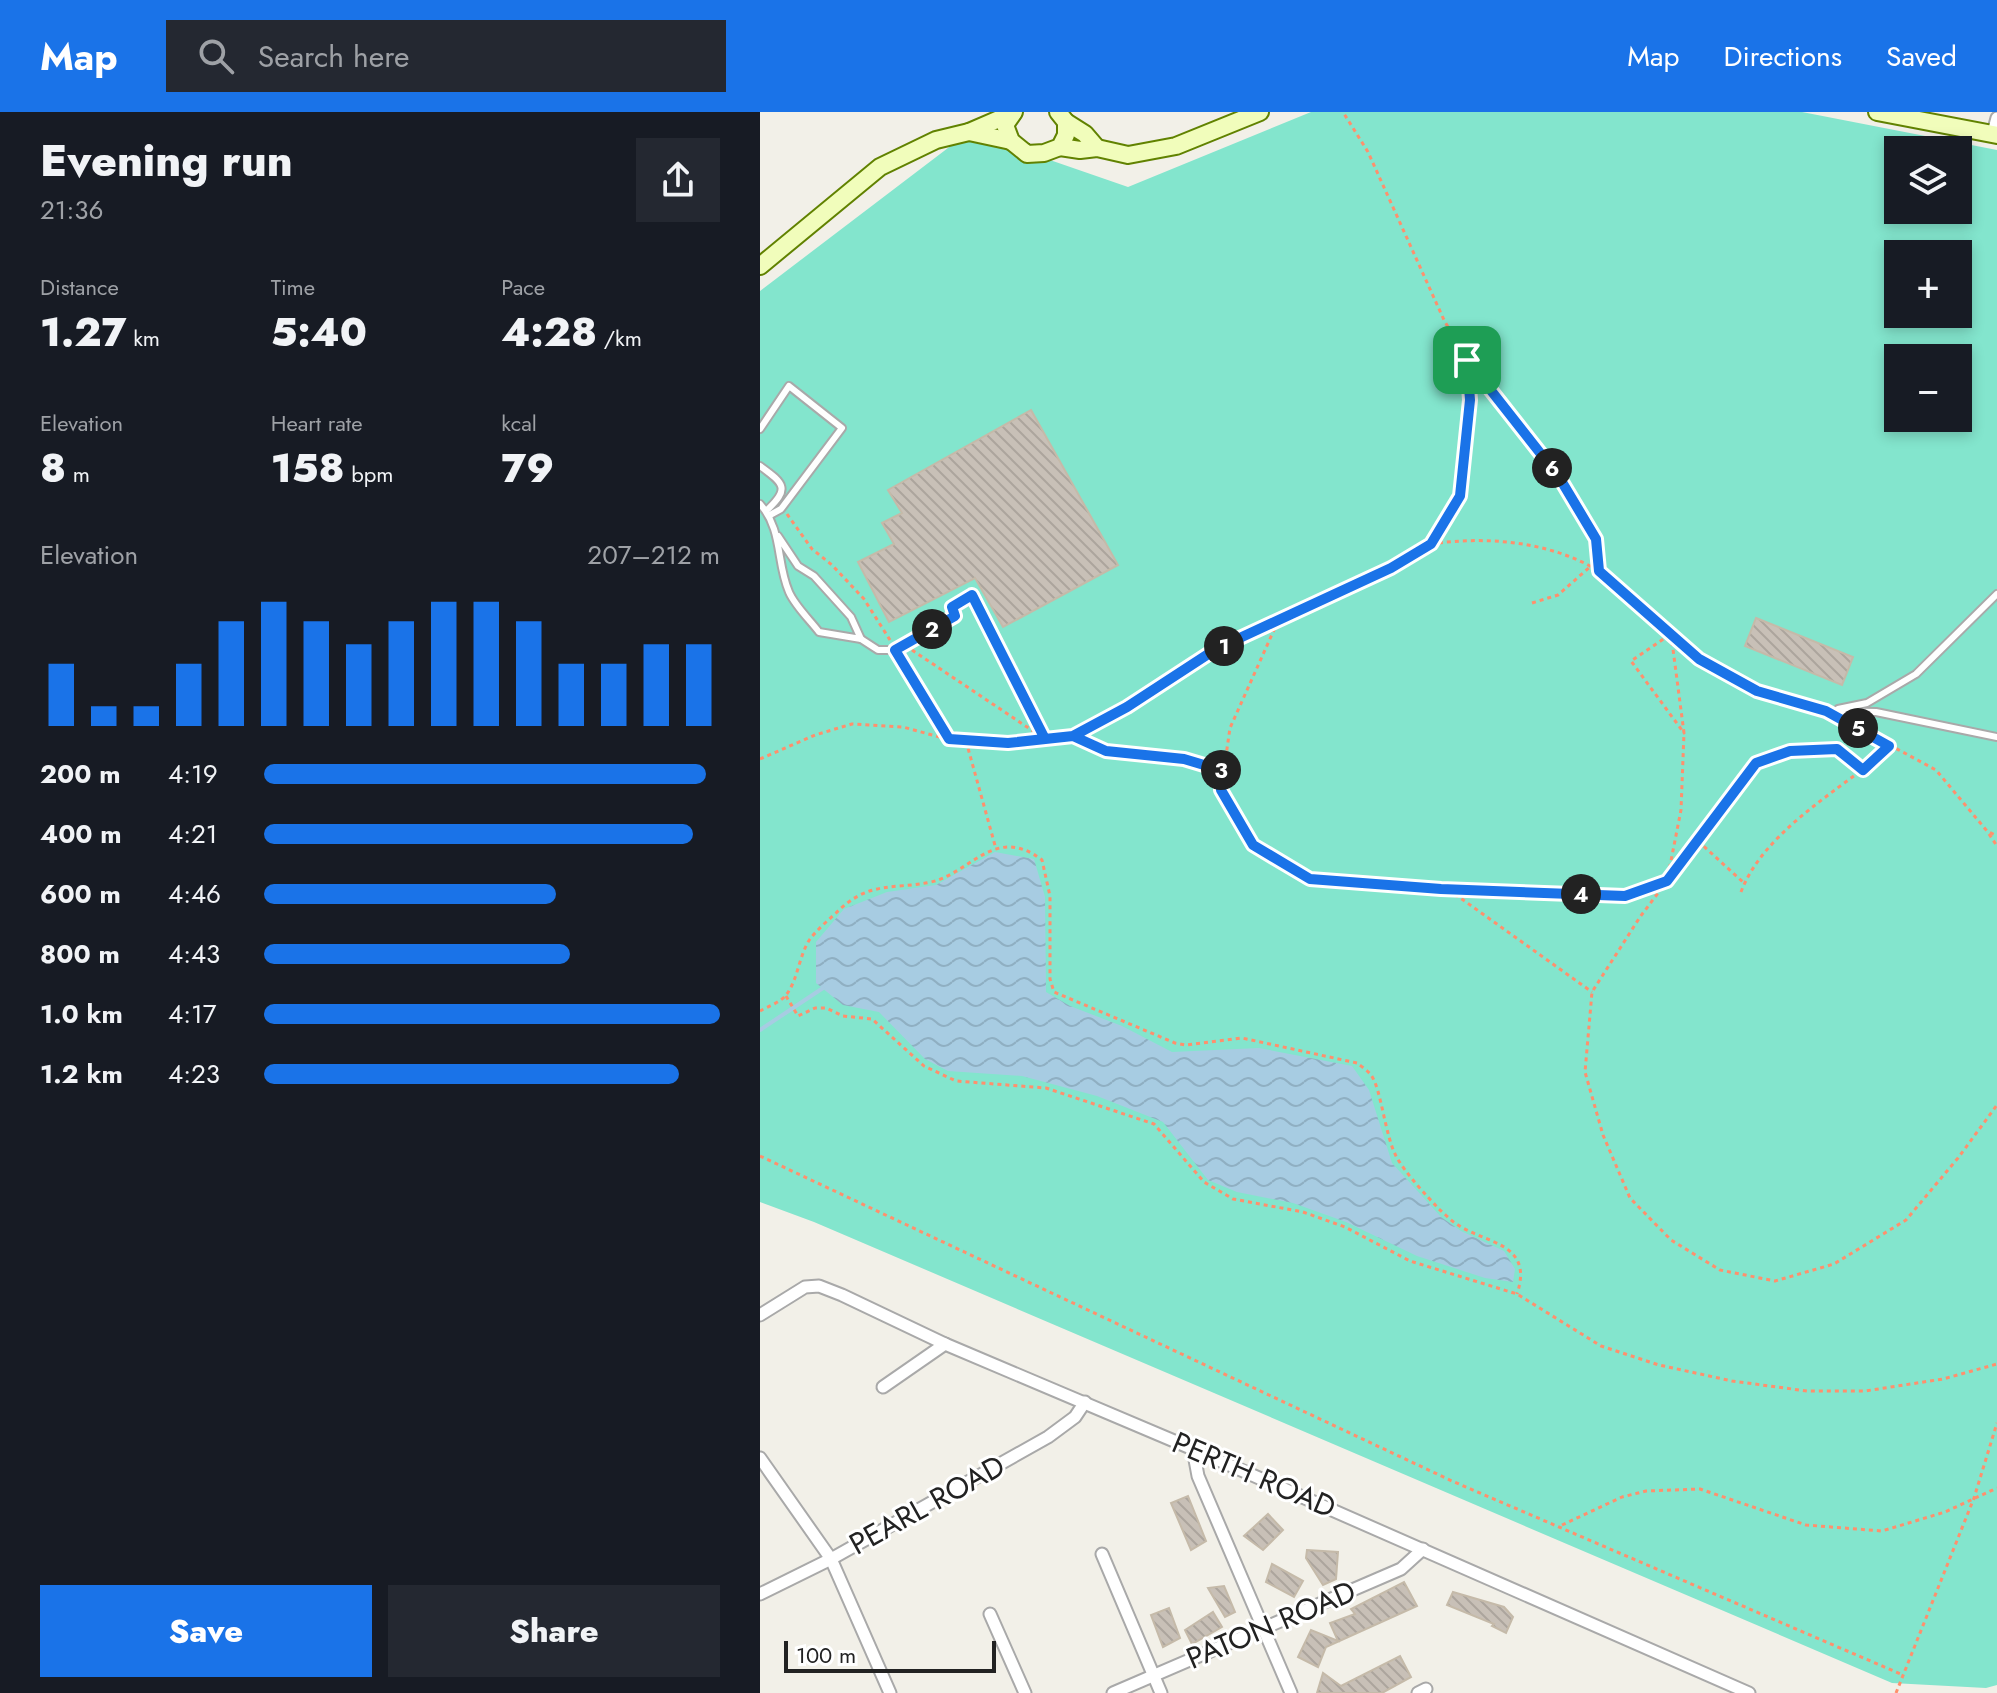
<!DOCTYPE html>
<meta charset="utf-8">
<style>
:root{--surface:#171b24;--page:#242831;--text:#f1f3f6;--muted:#9ea1a6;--accent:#1a73e8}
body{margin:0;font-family:Jost,sans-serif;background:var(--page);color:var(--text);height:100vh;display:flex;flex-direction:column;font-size:30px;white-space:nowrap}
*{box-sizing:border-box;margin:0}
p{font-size:26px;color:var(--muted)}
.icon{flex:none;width:44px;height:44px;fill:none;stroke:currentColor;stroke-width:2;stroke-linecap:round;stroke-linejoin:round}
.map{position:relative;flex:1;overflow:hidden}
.details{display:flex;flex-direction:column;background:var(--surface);width:760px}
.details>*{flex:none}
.buttons{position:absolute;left:1124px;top:24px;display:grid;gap:16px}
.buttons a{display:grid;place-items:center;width:88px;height:88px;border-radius:0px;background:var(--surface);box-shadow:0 4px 12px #0003;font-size:40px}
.scale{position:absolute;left:24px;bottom:20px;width:212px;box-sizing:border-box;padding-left:8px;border:4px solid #222;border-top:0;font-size:22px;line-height:28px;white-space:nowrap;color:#222;-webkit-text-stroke:6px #fff;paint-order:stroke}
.pin{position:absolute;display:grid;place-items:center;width:68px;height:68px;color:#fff;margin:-34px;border-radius:16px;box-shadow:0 4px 12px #0006}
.km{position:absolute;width:40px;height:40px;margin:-20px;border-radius:50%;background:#222;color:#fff;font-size:22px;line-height:40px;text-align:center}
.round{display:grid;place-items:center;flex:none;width:84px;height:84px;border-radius:0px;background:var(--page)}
.overview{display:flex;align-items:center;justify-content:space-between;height:136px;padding:0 40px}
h1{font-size:44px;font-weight:800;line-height:60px}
.figures{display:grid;grid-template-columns:repeat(3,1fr);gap:12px;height:136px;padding:8px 40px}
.figures div{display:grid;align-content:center}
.figures b{font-size:40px;font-weight:800}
.figures small{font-size:22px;font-weight:400}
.figures p{font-size:22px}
.chart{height:224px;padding:16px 40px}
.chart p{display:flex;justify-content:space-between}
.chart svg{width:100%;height:144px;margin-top:8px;stroke:var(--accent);stroke-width:6}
.primary-button{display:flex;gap:16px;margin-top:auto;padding:16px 40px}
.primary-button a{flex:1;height:92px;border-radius:0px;background:var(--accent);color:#fff;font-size:32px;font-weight:800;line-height:92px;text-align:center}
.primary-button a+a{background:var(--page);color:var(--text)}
ul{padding:0 40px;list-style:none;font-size:26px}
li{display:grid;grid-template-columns:128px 96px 1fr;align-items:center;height:60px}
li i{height:20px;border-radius:10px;background:var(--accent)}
header{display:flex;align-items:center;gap:48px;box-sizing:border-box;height:112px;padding:0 40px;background:var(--accent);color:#fff}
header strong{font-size:38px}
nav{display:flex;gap:44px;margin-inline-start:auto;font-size:28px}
.search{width:560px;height:72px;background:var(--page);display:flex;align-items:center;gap:20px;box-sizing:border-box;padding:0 28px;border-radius:0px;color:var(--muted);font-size:30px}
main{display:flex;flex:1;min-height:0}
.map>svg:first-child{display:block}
</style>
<header>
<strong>Map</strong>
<div class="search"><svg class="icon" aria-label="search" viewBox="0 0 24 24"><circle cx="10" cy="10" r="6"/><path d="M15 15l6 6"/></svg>Search here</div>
<nav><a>Map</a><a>Directions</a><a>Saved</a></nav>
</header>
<main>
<section class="details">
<div class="overview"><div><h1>Evening run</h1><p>21:36</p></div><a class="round"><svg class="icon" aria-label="share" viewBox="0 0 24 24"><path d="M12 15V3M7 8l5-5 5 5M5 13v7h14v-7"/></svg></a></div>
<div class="figures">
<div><p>Distance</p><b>1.27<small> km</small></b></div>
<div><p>Time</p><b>5:40</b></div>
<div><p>Pace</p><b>4:28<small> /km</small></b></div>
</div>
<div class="figures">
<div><p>Elevation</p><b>8<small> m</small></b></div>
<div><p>Heart rate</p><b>158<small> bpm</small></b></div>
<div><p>kcal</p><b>79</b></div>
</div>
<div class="chart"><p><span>Elevation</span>207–212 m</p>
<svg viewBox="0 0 160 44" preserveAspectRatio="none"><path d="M5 44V25M15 44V38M25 44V38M35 44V25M45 44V12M55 44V6M65 44V12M75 44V19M85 44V12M95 44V6M105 44V6M115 44V12M125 44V25M135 44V25M145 44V19M155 44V19"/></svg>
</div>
<ul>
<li><b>200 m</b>4:19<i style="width:97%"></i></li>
<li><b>400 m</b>4:21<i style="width:94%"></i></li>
<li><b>600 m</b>4:46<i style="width:64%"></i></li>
<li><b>800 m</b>4:43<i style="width:67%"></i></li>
<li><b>1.0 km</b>4:17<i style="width:100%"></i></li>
<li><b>1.2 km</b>4:23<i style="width:91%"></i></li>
</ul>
<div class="primary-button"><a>Save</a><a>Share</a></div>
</section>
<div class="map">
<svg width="1237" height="1581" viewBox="0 0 1237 1581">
<defs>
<pattern id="water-waves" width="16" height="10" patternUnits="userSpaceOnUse" patternTransform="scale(2)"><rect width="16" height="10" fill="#a7cce2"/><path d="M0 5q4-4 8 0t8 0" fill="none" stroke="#8fafc2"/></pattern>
<pattern id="building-back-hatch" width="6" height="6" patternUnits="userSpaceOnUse" patternTransform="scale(2)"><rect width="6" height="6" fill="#c8c0b7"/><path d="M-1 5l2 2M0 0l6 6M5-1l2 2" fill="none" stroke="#aca59d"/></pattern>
</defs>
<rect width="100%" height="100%" fill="#f2f0e8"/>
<!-- pitch -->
<path fill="#83e5cd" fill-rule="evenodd" d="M551,0H1042L1237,38V1573L1226,1576L1132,1571L54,1110L0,1090V179L209,20L368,75ZM1138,38H1198V98H1138ZM1138,142H1198V202H1138ZM1138,246H1198V306H1138Z"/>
<!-- water -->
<polygon fill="url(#water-waves)" points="235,740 274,747 285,785 286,880 310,894 362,914 412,940 499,936 592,954 609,978 632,1051 681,1105 701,1119 744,1139 755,1157 753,1170 725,1166 657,1144 586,1110 533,1091 477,1080 448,1068 403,1010 337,984 262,964 188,959 165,947 119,900 83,893 56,871 56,830 84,797 127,780 176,773"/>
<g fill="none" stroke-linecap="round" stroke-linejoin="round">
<!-- stream -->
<polyline stroke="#a7cce2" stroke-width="4" points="0,918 63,876"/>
</g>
<!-- building -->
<g fill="url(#building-back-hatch)" stroke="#c5baa9" stroke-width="2">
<polygon points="271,298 358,453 243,515 215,466 129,510 98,450 134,432 122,411 142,401 128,378"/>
<polygon points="996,506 1093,545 1082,573 985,534"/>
<polygon points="428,1384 446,1429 431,1438 411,1391"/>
<polygon points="508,1402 523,1418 503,1438 484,1424"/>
<polygon points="547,1438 578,1440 576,1467 563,1473 546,1446"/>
<polygon points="512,1452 543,1469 534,1485 506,1470"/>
<polygon points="644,1470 657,1494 566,1535 558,1555 538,1545 551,1518 578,1529 570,1511 595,1502 591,1497"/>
<polygon points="464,1474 475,1500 465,1505 448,1476"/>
<polygon points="693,1480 744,1495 753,1505 746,1521 732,1514 734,1512 687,1493"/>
<polygon points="409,1496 420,1526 403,1535 391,1503"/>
<polygon points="453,1500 462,1515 432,1532 425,1518"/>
<polygon points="640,1544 651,1565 622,1581 557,1581 563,1561 581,1574"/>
</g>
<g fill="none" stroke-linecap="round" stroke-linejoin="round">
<!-- lane casing -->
<g stroke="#a9a9a9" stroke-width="10">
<g id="lane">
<polyline points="0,317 29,274 82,316 21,397 10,403"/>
<path d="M0,354C25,372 30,377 6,399"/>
<path d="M0,392C23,418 16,450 29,480C35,494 50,508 59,520L101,527L91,505L54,464L38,454L18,424"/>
<polyline points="101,527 118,538 135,538 195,504"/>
<polyline points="939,547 997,579 1066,599 1116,600 1237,625"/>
<polyline points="1078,597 1107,591 1156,562 1237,482"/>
</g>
</g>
<!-- street casing -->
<g stroke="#a9a9a9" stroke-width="15">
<g id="street">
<polyline points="1233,21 1237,6"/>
<polyline points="0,1203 45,1175 59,1174 82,1183 185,1232 433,1337 989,1581"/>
<polyline points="123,1275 185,1232"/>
<polyline points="433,1337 438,1364 531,1581"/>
<polyline points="0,1346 71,1447 130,1581"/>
<polyline points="342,1442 401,1581"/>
<polyline points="0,1482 71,1447 288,1325 315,1305 325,1290"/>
<polyline points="230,1502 265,1581"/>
<polyline points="353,1581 641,1457 663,1437"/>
<polyline points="658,1581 666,1577"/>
</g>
</g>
<!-- secondary casing -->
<g stroke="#618200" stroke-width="20">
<g id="secondary">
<polyline points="254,0 245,13 251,29 267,42 284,41 300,35 306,23 306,10 298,0"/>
<polyline points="1117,0 1237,23"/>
<polyline points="306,10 325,22 337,36"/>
<polyline points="209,20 251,29"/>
<polyline points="300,35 320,38 337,36 368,43 416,34 500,0"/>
<polyline points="0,154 120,55 176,28 209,20 253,1"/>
</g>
</g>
<!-- path -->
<g stroke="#ff906d" stroke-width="3" stroke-dasharray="4 4" stroke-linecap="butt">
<polyline points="707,248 799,365 836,427 839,457"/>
<polyline points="27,402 52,437 72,453 104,487 130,528"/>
<path d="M671,432C727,424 789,429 839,459L933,543"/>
<polyline points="772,491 798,483 831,454"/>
<polyline points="195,493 212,483 285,627"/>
<polyline points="518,509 470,616 461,678 493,733 550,767 681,777 699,785 832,880"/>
<polygon points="911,522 924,621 871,549"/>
<polyline points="152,538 282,625"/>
<polyline points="140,545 189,627"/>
<polyline points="1087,610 1176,658 1227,719 1237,724"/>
<polyline points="313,624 346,639 424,647 464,659"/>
<polyline points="206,629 236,737"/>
<polyline points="0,647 55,623 92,612 143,615 183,626 248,631 313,624 367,595 456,537 631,456 671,432 700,384 710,288 707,248 684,208 608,40 583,0"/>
<polyline points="1103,658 1077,637 1030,639 996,651 880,805 832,880 825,960 843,1023 870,1086 911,1128 960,1158 1015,1169 1074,1152 1146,1108 1198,1046 1237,993"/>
<polyline points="1229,722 1237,734"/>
<polyline points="938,729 984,771"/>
<polyline points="683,777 865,784 907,769 921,698 924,621"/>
<path d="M981,780C1002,724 1069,684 1115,648L1129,634"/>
<polyline points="26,884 38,904 55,896 66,896 83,904 112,907 164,954 196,969 286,976 394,1012 444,1070 473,1087 543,1100 585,1115 650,1149 757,1182 841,1234 899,1253 972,1269 1047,1279 1105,1279 1183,1267 1237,1252"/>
<path d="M0,899C7,895 21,890 26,883C38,868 39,843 50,827C57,818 67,809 76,801C109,768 132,778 171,770C211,761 235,712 282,748L290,784V867L294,880L415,931L426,933L482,926L597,951C601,954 607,958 611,963C621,976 625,1023 636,1044C646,1062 665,1082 679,1097C685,1102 691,1109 698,1113C727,1132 774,1131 757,1182"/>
<polyline points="0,1044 692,1369 1143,1563"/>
<polyline points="802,1413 862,1385 886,1379 940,1377 1046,1413 1122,1419 1185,1400 1237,1376"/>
<polyline points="1136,1581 1214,1386 1237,1311"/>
</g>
<!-- lane -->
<use href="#lane" stroke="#fff" stroke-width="6"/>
<!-- street -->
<use href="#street" stroke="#fff" stroke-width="11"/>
<!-- secondary -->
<use href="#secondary" stroke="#f1fdbb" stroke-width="16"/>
</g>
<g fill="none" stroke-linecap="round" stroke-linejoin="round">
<!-- route casing -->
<g stroke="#fff" stroke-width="16">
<polyline id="route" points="707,248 710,288 700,384 671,432 631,456 456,537 367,595 313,624 285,627 212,483 192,495 195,504 135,538 189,627 248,631 313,624 346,639 424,647 464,659 461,678 493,733 550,767 681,777 865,784 907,769 996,651 1030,639 1077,637 1103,658 1129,634 1066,599 997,579 939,547 839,459 836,427 799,365 707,248"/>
</g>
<!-- route -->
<use href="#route" stroke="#1a73e8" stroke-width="10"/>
</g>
<g text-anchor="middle" stroke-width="6" stroke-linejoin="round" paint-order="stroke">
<!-- street labels -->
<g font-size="30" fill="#222" stroke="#fff">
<text transform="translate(494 1363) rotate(23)" y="10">PERTH ROAD</text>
<text transform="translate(167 1393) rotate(-29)" y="10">PEARL ROAD</text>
<text transform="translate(511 1513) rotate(-23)" y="10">PATON ROAD</text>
</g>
</g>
</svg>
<div class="buttons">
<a><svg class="icon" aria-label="layers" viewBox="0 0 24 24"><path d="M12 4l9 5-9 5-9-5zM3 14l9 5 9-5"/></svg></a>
<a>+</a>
<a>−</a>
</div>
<div class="scale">100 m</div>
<div class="pin" style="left:707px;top:248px;background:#1e9e55"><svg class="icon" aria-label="arrive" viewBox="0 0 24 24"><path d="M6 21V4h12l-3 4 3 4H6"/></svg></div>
<b class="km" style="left:464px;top:534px">1</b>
<b class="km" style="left:172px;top:517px">2</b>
<b class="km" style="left:461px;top:658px">3</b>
<b class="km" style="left:821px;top:782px">4</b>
<b class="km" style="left:1098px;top:616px">5</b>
<b class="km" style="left:792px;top:356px">6</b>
</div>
</main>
